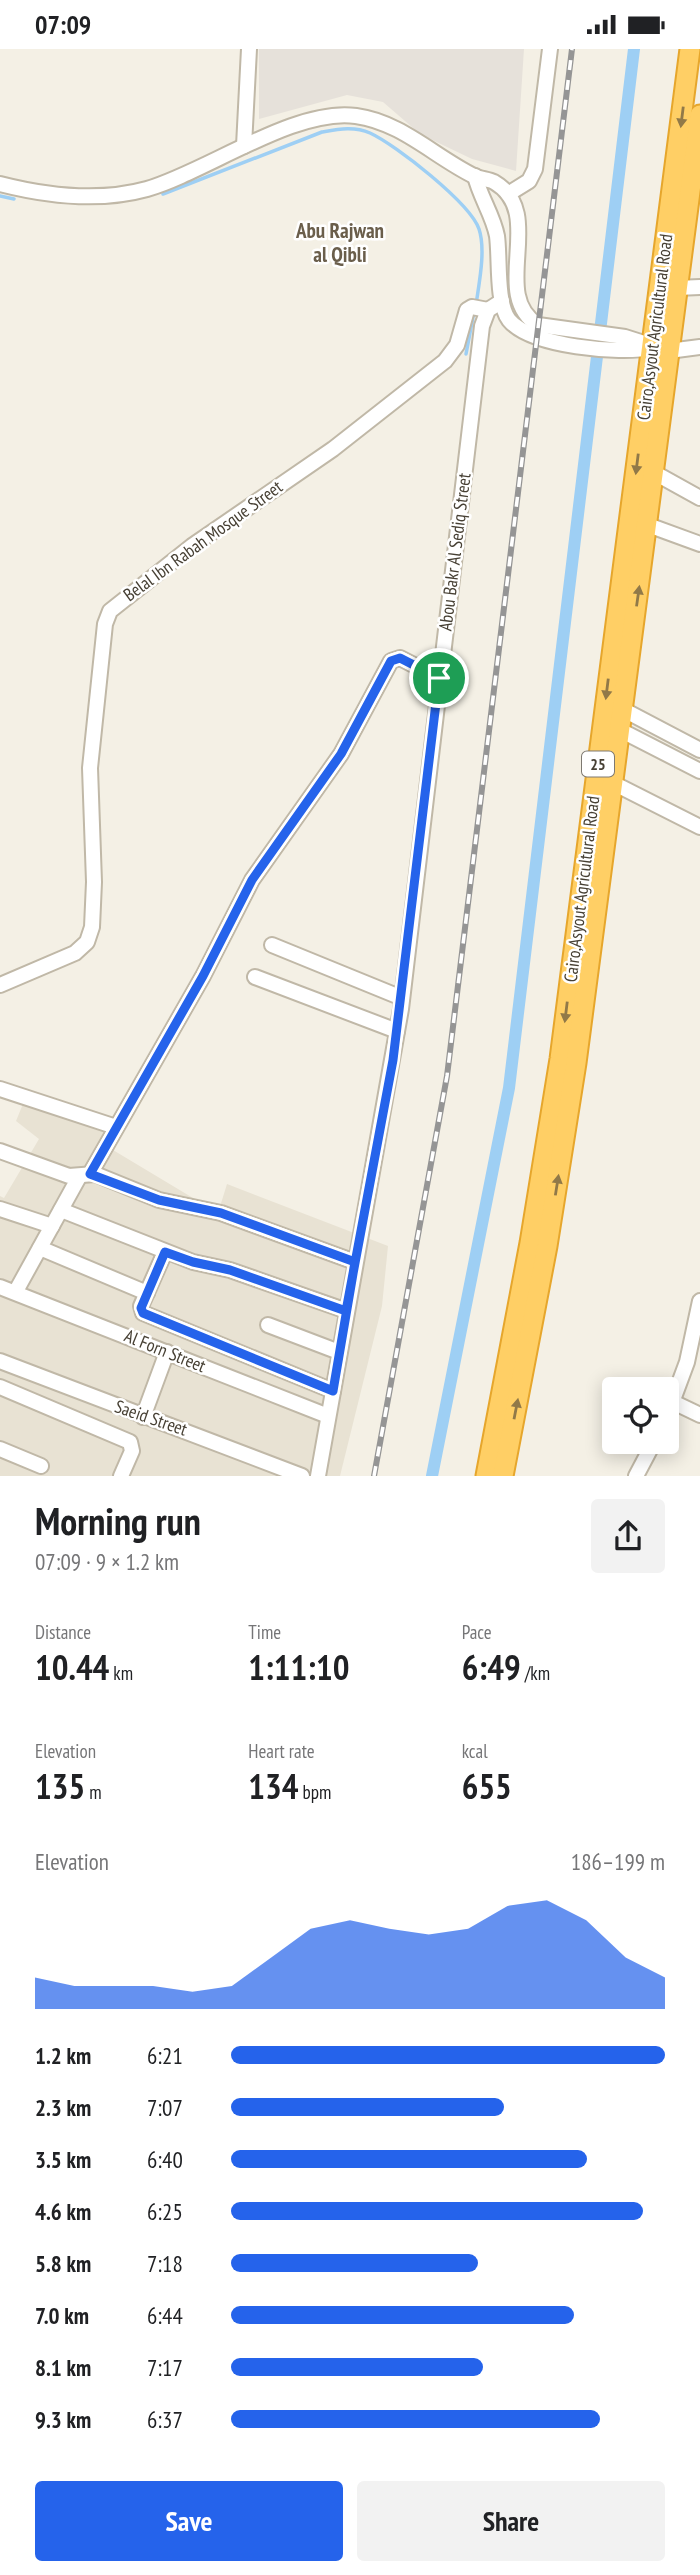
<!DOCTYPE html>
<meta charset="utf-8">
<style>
:root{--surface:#fff;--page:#f2f2f2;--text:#202124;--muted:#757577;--accent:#2563eb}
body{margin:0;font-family:"PT Sans Narrow",sans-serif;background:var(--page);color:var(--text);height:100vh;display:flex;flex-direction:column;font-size:26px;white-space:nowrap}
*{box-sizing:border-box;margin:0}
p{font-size:23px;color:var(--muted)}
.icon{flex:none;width:38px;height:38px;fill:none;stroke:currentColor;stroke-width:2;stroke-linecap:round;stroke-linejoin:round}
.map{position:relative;height:1427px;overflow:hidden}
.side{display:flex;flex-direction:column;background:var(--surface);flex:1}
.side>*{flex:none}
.fabs{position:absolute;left:602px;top:1328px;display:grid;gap:14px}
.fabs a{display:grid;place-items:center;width:77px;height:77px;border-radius:7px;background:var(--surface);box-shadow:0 4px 18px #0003;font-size:35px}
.pin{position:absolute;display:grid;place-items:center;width:60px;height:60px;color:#fff;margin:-30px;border:4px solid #fff;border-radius:50%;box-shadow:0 2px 7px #0007}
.round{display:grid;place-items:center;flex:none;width:74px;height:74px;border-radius:7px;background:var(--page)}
.head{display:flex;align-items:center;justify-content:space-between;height:119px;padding:0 35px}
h1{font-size:38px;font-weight:700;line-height:52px}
.stats{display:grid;grid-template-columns:repeat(3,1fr);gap:10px;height:119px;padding:7px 35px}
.stats div{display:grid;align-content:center}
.stats b{font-size:35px;font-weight:700}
.stats small{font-size:19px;font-weight:400}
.stats p{font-size:19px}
.chart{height:196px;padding:14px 35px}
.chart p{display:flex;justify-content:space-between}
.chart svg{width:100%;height:126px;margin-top:7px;fill:var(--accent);opacity:.7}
.primary-button{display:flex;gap:14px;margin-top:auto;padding:14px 35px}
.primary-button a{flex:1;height:80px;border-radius:7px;background:var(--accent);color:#fff;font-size:28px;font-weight:700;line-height:80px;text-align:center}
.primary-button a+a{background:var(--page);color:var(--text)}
ul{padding:0 35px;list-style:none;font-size:23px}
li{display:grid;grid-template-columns:112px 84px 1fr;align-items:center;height:52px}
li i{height:18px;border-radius:9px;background:var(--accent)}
.status{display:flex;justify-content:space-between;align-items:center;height:49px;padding:0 35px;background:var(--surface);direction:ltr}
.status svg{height:19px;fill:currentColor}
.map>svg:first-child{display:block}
</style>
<div class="status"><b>07:09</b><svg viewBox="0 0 49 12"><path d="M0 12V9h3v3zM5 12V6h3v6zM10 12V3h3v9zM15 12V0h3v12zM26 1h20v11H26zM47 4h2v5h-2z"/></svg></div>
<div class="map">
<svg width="700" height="1427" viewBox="0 0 700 1427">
<rect width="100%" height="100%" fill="#f4f0e5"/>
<!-- residential -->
<polygon fill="#e8e2d3" points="27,1045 112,1081 103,1095 218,1164 227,1135 388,1197 382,1257 340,1427 0,1427 0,1147 4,1149 39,1090 16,1072"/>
<!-- industrial -->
<polygon fill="#e6e1da" points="259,0 524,0 516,122 472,110 420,85 383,53 347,46 259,70"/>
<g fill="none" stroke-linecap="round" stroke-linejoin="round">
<!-- stream -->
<g stroke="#9ecff4" stroke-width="3.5">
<path d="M163,145L322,83C339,80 354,77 370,84C396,96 470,154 479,180C486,201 479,234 476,256"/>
<polyline points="0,147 14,150"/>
<polyline points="466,305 474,263"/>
</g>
<!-- canal -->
<polyline stroke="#9ecff4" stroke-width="12" points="432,1427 509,1039 634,0"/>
<!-- minor casing -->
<g stroke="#c0b8a7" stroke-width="18">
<g id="minor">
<polyline points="244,97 249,0"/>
<path d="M475,127C480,148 493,166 497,187C500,209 496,254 509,271C531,298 619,305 652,299"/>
<path d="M0,135C47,147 100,153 147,140C206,123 296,58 356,67C401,73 435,108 474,127C480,130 488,130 494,133C548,164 488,245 538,276L625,288L669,302L700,298"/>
<polyline points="508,145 529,132 535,120 550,0"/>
<polyline points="677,239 700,238"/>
<polyline points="653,423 700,449"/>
<polyline points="648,476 700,495"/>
<polyline points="622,660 700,701"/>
<polyline points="618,680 700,722"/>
<polyline points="607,731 700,778"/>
<polyline points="272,896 402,949"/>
<polyline points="255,928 397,982"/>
<polyline points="0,936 75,904 87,893 92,878 94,833 90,719 105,575 110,562 192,497 333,400 445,312 457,296 467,261 472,258 488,261"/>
<polyline points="0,1040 116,1078"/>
<polyline points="0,1102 69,1127 95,1125 159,1151 221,1164 355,1213"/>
<polyline points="90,1125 203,927 252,831 341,705 391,612 400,609 439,629"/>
<polyline points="0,1160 52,1177"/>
<polyline points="61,1161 193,1213 230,1221 347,1262"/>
<polyline points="40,1199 147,1244"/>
<polyline points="165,1203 141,1257 143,1264 333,1342"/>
<polyline points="0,1238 328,1367"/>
<polyline points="16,1242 79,1128"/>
<polyline points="268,1276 339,1303"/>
<polyline points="0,1312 302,1427"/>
<polyline points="0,1338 130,1393 132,1402 121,1427"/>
<polyline points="673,1353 700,1366"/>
<polyline points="667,1367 687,1313 700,1252"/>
<polyline points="143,1368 167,1303"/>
<polyline points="0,1400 41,1417"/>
<polyline points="318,1427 401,960 482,277 488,261 502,252"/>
<polyline points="636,1427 654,1393"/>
</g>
</g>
<!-- highway casing -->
<g stroke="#e6a62c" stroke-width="23">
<g id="highway">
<polyline points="486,1427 530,1194 560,1010 690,0"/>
<polyline points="503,1427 547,1197 576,1014 700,66"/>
</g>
</g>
<!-- minor -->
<use href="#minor" stroke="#fff" stroke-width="14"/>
<!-- highway -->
<use href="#highway" stroke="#ffcf65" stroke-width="19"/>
<!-- rail casing -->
<g stroke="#959595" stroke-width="6">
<polyline id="rail" points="374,1427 447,1027 572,0"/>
</g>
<!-- rail -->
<use href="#rail" stroke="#fff" stroke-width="3.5" stroke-dasharray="10" stroke-linecap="butt"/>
</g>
<!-- one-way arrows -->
<defs><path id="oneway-solid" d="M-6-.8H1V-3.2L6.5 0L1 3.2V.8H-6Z" transform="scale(1.75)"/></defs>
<g fill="#917948">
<use href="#oneway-solid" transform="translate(682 68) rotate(97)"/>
<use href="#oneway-solid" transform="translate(637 415) rotate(97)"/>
<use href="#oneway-solid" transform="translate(638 547) rotate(-82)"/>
<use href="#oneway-solid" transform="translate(607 640) rotate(97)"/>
<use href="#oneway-solid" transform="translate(566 963) rotate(97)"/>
<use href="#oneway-solid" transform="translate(557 1136) rotate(-81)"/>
<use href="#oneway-solid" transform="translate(516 1360) rotate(-79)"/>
</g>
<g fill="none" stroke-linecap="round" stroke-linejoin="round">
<!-- route casing -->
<g stroke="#fff" stroke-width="14">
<polyline id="route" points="439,629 393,1011 346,1262 230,1221 193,1213 165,1203 141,1259 143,1264 333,1342 355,1213 221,1164 159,1151 90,1125 203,927 252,831 341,705 391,612 400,609 439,629"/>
</g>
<!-- route -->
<use href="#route" stroke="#2563eb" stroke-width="9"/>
</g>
<g text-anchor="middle" stroke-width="5" stroke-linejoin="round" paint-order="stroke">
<!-- shield labels -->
<rect fill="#fff" stroke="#7e7971" stroke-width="2" x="582" y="702.5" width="32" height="25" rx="5"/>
<g font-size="16" font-weight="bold" fill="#474034">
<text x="598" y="721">25</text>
</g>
<!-- street labels -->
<g font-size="18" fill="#474034" stroke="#fff">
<text transform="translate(655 278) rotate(-83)" y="6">Cairo,Asyout Agricultural Road</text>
<text transform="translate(203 492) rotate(-36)" y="6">Belal Ibn Rabah Mosque Street</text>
<text transform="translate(455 503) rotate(-83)" y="6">Abou Bakr Al Sediq Street</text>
<text transform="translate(582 840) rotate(-83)" y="6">Cairo,Asyout Agricultural Road</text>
<text transform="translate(165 1302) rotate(22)" y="6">Al Forn Street</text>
<text transform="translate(151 1369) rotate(19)" y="6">Saeid Street</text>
</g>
<!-- quarter labels -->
<g font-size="21" font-weight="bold" fill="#6a5e4b" stroke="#fff">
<text x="340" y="189">Abu Rajwan<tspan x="340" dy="24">al Qibli</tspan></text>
</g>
</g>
</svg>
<div class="fabs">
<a><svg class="icon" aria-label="locate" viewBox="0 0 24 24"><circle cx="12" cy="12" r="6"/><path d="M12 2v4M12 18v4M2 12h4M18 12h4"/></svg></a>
</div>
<div class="pin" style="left:439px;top:629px;background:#1e9e55"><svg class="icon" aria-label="arrive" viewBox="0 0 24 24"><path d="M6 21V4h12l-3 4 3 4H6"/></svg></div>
</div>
<section class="side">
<div class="head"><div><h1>Morning run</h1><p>07:09 · 9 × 1.2 km</p></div><a class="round"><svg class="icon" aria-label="share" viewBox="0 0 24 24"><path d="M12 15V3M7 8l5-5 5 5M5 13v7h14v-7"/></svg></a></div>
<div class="stats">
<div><p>Distance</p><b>10.44<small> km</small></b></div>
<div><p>Time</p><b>1:11:10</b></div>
<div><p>Pace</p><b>6:49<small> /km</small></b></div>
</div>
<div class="stats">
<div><p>Elevation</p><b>135<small> m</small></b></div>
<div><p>Heart rate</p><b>134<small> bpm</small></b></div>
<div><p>kcal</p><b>655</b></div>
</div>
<div class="chart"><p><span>Elevation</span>186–199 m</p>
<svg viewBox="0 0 160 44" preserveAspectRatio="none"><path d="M0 44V33L10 36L20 36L30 36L40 38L50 36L60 26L70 16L80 13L90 16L100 18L110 16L120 8L130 6L140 13L150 26L160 33V44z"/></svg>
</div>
<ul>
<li><b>1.2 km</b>6:21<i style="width:100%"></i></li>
<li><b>2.3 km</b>7:07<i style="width:63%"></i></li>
<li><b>3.5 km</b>6:40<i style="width:82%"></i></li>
<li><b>4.6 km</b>6:25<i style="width:95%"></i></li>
<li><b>5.8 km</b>7:18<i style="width:57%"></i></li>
<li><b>7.0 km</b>6:44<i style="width:79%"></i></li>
<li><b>8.1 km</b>7:17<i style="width:58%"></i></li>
<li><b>9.3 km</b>6:37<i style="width:85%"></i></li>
</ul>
<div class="primary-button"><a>Save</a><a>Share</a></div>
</section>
